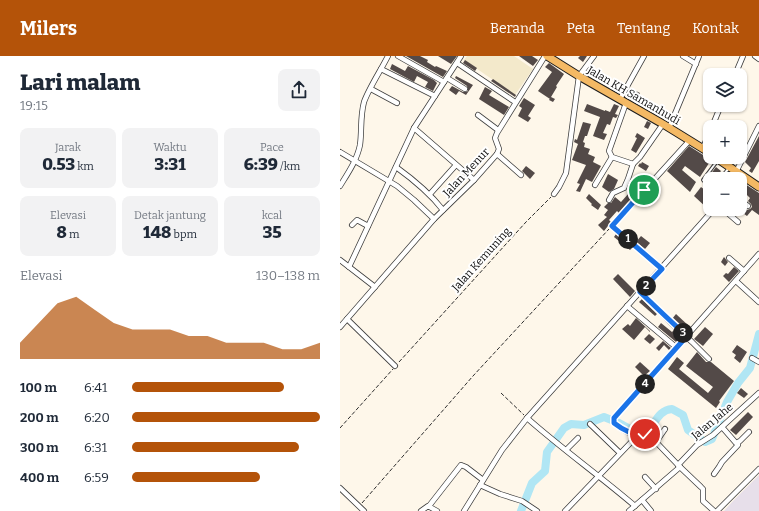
<!DOCTYPE html>
<html lang="id">
<meta charset="utf-8">
<style>
:root{--surface:#fff;--page:#f2f2f3;--text:#1f2937;--muted:#747a83;--accent:#b45309}
body{margin:0;font-family:Bitter,serif;background:var(--page);color:var(--text);height:100vh;display:flex;flex-direction:column;font-size:15px;white-space:nowrap}
*{box-sizing:border-box;margin:0}
p{font-size:13px;color:var(--muted)}
.icon{flex:none;width:22px;height:22px;fill:none;stroke:currentColor;stroke-width:2;stroke-linecap:round;stroke-linejoin:round}
.map{position:relative;flex:1;overflow:hidden}
.sheet{display:flex;flex-direction:column;background:var(--surface);width:340px}
.sheet>*{flex:none}
.controls{position:absolute;left:363px;top:12px;display:grid;gap:8px}
.controls a{display:grid;place-items:center;width:44px;height:44px;border-radius:8px;background:var(--surface);box-shadow:0 1px 3px #0004;font-size:20px}
.pin{position:absolute;display:grid;place-items:center;width:34px;height:34px;color:#fff;margin:-17px;border:2px solid #fff;border-radius:50%;box-shadow:0 1px 4px #0007}
.km{position:absolute;width:20px;height:20px;margin:-10px;border-radius:50%;background:#222;color:#fff;font-size:11px;line-height:20px;text-align:center}
.round{display:grid;place-items:center;flex:none;width:42px;height:42px;border-radius:8px;background:var(--page)}
.overview{display:flex;align-items:center;justify-content:space-between;height:68px;padding:0 20px}
h1{font-size:22px;font-weight:800;line-height:30px}
.figures{display:grid;grid-template-columns:repeat(3,1fr);gap:6px;height:68px;padding:4px 20px}
.figures div{display:grid;align-content:center;border-radius:8px;background:var(--page);text-align:center}
.figures b{font-size:17px;font-weight:800}
.figures small{font-size:11px;font-weight:400}
.figures p{font-size:11px}
.chart{height:112px;padding:8px 20px}
.chart p{display:flex;justify-content:space-between}
.chart svg{width:100%;height:72px;margin-top:4px;fill:var(--accent);opacity:.7}
ul{padding:0 20px;list-style:none;font-size:13px}
li{display:grid;grid-template-columns:64px 48px 1fr;align-items:center;height:30px}
li i{height:10px;border-radius:5px;background:var(--accent)}
header{display:flex;align-items:center;gap:24px;box-sizing:border-box;height:56px;padding:0 20px;background:var(--accent);color:#fff}
header strong{font-size:19px}
nav{display:flex;gap:22px;margin-inline-start:auto;font-size:14px}
main{display:flex;flex:1;min-height:0}
.map>svg:first-child{display:block}
</style>
<header>
<strong>Milers</strong>
<nav><a>Beranda</a><a>Peta</a><a>Tentang</a><a>Kontak</a></nav>
</header>
<main>
<section class="sheet">
<div class="overview"><div><h1>Lari malam</h1><p>19:15</p></div><a class="round"><svg class="icon" aria-label="share" viewBox="0 0 24 24"><path d="M12 15V3M7 8l5-5 5 5M5 13v7h14v-7"/></svg></a></div>
<div class="figures">
<div><p>Jarak</p><b>0.53<small> km</small></b></div>
<div><p>Waktu</p><b>3:31</b></div>
<div><p>Pace</p><b>6:39<small> /km</small></b></div>
</div>
<div class="figures">
<div><p>Elevasi</p><b>8<small> m</small></b></div>
<div><p>Detak jantung</p><b>148<small> bpm</small></b></div>
<div><p>kcal</p><b>35</b></div>
</div>
<div class="chart"><p><span>Elevasi</span>130–138 m</p>
<svg viewBox="0 0 160 44" preserveAspectRatio="none"><path d="M0 44V34L10 22L20 10L30 6L40 14L50 22L60 26L70 26L80 26L90 30L100 30L110 34L120 34L130 34L140 38L150 38L160 34V44z"/></svg>
</div>
<ul>
<li><b>100 m</b>6:41<i style="width:81%"></i></li>
<li><b>200 m</b>6:20<i style="width:100%"></i></li>
<li><b>300 m</b>6:31<i style="width:89%"></i></li>
<li><b>400 m</b>6:59<i style="width:68%"></i></li>
</ul>
</section>
<div class="map">
<svg width="419" height="455" viewBox="0 0 419 455">
<rect width="100%" height="100%" fill="#fef7ea"/>
<!-- industrial -->
<polygon fill="#e7dfea" points="419,419 419,455 384,455 394,444"/>
<!-- farmland -->
<polygon fill="#f3e9cb" points="127,0 174,0 193,13 175,39 124,4"/>
<g fill="none" stroke-linecap="round" stroke-linejoin="round">
<!-- river -->
<path stroke="#b0e6f4" stroke-width="8" d="M181,455L192,427L205,415L207,396L224,372L231,368L244,369L264,361L279,367L301,379C314,376 315,354 332,353L343,359L348,374L365,386L372,383L387,346L398,327L410,312L419,278"/>
</g>
<!-- building -->
<g fill="#534a48">
<polygon points="66,0 80,0 88,4 87,6 95,11 96,10 107,15 103,21"/>
<polygon points="98,0 117,0 111,8"/>
<polygon points="179,0 192,0 198,4 193,10"/>
<polygon points="240,0 247,0 243,6 238,2"/>
<polygon points="125,4 137,12 135,15 123,7"/>
<polygon points="209,7 224,18 216,30 217,31 211,41 215,43 213,46 209,44 211,41 210,43 198,35 212,16 205,11"/>
<polygon points="52,8 65,15 68,10 94,24 97,27 93,35 85,31 88,26 77,20 74,26 50,13"/>
<polygon points="116,20 133,29 126,39 119,35 116,39 109,34 112,30 123,36 126,36 128,35 127,30 115,22"/>
<polygon points="153,23 176,39 175,41 151,25"/>
<polygon points="145,31 152,35 149,39 169,51 164,59 139,43"/>
<polygon points="290,32 300,37 296,44 287,39"/>
<polygon points="184,42 195,49 188,60 191,62 188,66 178,60 182,52 179,50"/>
<polygon points="247,48 265,55 265,54 270,56 274,48 279,50 275,58 278,59 276,62 273,61 270,69 267,68 263,77 267,78 264,84 253,80 260,61 244,55"/>
<polygon points="307,65 311,67 308,73 304,71"/>
<polygon points="243,66 251,68 247,80 245,80 243,86 245,87 244,91 250,93 248,98 255,101 253,106 261,110 252,126 246,123 240,136 236,135 240,128 237,127 246,109 232,104 238,88 234,86 235,83 237,84"/>
<polygon points="297,77 305,82 296,97 291,94 297,82 295,81"/>
<polygon points="419,80 419,105 412,117 409,115 411,112 405,106"/>
<polygon points="349,90 371,104 360,121 345,110 342,114 356,126 350,136 327,115"/>
<polygon points="302,106 309,110 306,115 298,110 300,107 301,108"/>
<polygon points="186,110 195,117 190,123 182,115"/>
<polygon points="376,111 381,115 375,123 370,123 370,128 366,124"/>
<polygon points="268,118 278,124 274,133 269,136 262,131"/>
<polygon points="405,128 419,137 419,159 412,154 407,160 400,155 400,149 407,154 410,153 412,151 411,148 408,145 410,142 401,133"/>
<polygon points="292,130 297,134 296,136 297,137 279,157 277,155 269,164 271,166 264,175 258,169 267,161 264,159 268,154 264,151 268,147 271,147 275,141 281,146 289,137 288,135"/>
<polygon points="361,131 370,138 370,151 368,153 354,140"/>
<polygon points="249,138 261,149 258,154 251,149 252,148 246,142"/>
<polygon points="276,178 292,192 290,194 274,181"/>
<polygon points="301,180 310,187 305,193 296,186"/>
<polygon points="384,201 388,206 385,210 381,206"/>
<polygon points="394,211 399,215 389,226 383,220 386,217 388,218"/>
<polygon points="278,218 295,235 290,241 273,223"/>
<polygon points="302,243 317,258 315,260 299,246"/>
<polygon points="336,258 350,271 346,275 332,263"/>
<polygon points="296,262 310,275 310,276 305,271 294,284 282,273 288,268 290,270"/>
<polygon points="321,267 332,276 334,274 341,281 336,286 318,271"/>
<polygon points="365,271 373,278 363,290 354,283"/>
<polygon points="309,278 315,283 310,288 304,283"/>
<polygon points="323,285 331,292 329,294 324,289 319,295 316,292"/>
<polygon points="397,289 407,296 400,307 394,302 396,299 392,296"/>
<polygon points="357,296 366,306 371,306 394,325 379,345 380,346 376,352 328,313 337,301 344,307 339,313 368,337 373,331 346,310"/>
<polygon points="300,306 310,315 304,320 295,311"/>
<polygon points="401,332 408,338 404,342 397,337"/>
<polygon points="408,356 413,361 396,379 390,374"/>
</g>
<g fill="none" stroke-linecap="round" stroke-linejoin="round">
<!-- lane casing -->
<g stroke="#3e3e3e" stroke-width="4">
<g id="lane">
<polyline points="380,123 389,112"/>
<polyline points="370,132 363,124 378,104"/>
</g>
</g>
<!-- street casing -->
<g stroke="#3e3e3e" stroke-width="6">
<g id="street">
<polyline points="58,0 104,26"/>
<polyline points="343,0 356,8"/>
<polyline points="415,0 419,3"/>
<polyline points="117,7 175,46"/>
<polyline points="41,13 95,40"/>
<polyline points="395,19 403,0"/>
<polyline points="107,22 125,33"/>
<polyline points="31,33 57,47"/>
<polyline points="280,43 304,0"/>
<polyline points="286,47 269,95 272,101 293,108"/>
<polyline points="138,59 158,74"/>
<polyline points="372,71 381,49"/>
<polyline points="74,72 134,124"/>
<polyline points="329,72 359,0"/>
<polyline points="363,92 370,75"/>
<polyline points="0,96 57,130 74,144 94,163"/>
<polyline points="157,98 181,119"/>
<path d="M56,111C74,124 89,136 103,154"/>
<polyline points="396,116 419,70"/>
<polyline points="255,129 272,101"/>
<path d="M0,130C8,117 17,104 20,89C22,74 20,61 24,46C29,32 41,14 48,0"/>
<polyline points="90,138 116,109"/>
<polyline points="214,138 219,131 226,117 239,20 254,0"/>
<polyline points="269,144 273,137 284,132 288,123 293,108 300,101 323,68"/>
<polyline points="400,144 408,150"/>
<polyline points="383,153 398,166"/>
<polyline points="12,169 17,164 28,170"/>
<polyline points="389,202 404,215"/>
<polyline points="0,204 35,231"/>
<polyline points="9,211 74,72 121,0"/>
<polyline points="322,213 272,170 350,84"/>
<polyline points="396,225 419,246"/>
<polyline points="300,236 312,247 329,265 352,286 369,303"/>
<polyline points="287,250 337,292"/>
<polyline points="7,263 55,310"/>
<polyline points="0,271 94,163 134,124 157,98 159,93 155,82 157,77 205,0"/>
<polyline points="412,302 419,306"/>
<path d="M187,362C222,393 260,420 295,450"/>
<polyline points="250,368 280,397"/>
<polyline points="382,371 396,387 400,385 409,376"/>
<polyline points="316,386 325,373"/>
<polyline points="226,394 238,382"/>
<polyline points="338,409 357,389 373,379 419,337"/>
<polyline points="374,418 379,411 382,406 398,389 398,387"/>
<polyline points="305,421 316,433"/>
<polyline points="140,429 160,438 182,445 197,455"/>
<polyline points="0,432 24,455"/>
<polyline points="302,444 311,455"/>
<polyline points="89,450 121,409 126,411 143,424"/>
<polyline points="81,455 88,450 97,455"/>
<polyline points="124,455 162,394 187,362 374,153"/>
<polyline points="225,455 297,380"/>
<polyline points="289,455 340,411"/>
<path d="M374,455L363,445V433L361,431L340,411L316,386L306,378C303,379 299,380 296,379C289,378 277,371 273,365L275,361L419,198"/>
<polyline points="377,455 419,413"/>
</g>
</g>
<!-- primary casing -->
<g stroke="#1c1c1c" stroke-width="9">
<g id="primary">
<polyline points="207,0 239,20 323,68 370,97"/>
<polyline points="375,101 419,131"/>
</g>
</g>
<!-- path -->
<g stroke="#2d2d2d" stroke-width="1" stroke-dasharray="4 2" stroke-linecap="butt">
<polyline points="59,306 186,166 211,141"/>
<polyline points="161,337 184,359"/>
<polyline points="0,372 53,313"/>
<polyline points="22,447 133,320 269,173"/>
</g>
<!-- lane -->
<use href="#lane" stroke="#fff" stroke-width="2"/>
<!-- street -->
<use href="#street" stroke="#fff" stroke-width="4.5"/>
<!-- primary -->
<use href="#primary" stroke="#f4b964" stroke-width="7"/>
</g>
<g fill="none" stroke-linecap="round" stroke-linejoin="round">
<!-- route casing -->
<g stroke="#fff" stroke-width="8">
<path id="route" d="M304,134L272,170L322,213L300,236C316,251 331,266 347,280L274,362V367C283,374 293,380 305,378"/>
</g>
<!-- route -->
<use href="#route" stroke="#1a73e8" stroke-width="5"/>
</g>
<g text-anchor="middle" stroke-width="4" stroke-linejoin="round" paint-order="stroke">
<!-- street labels -->
<g font-size="11" fill="#0b0b0b" stroke="#fff">
<text transform="translate(294 39) rotate(30)" y="4">Jalan KH Samanhudi</text>
<text transform="translate(126 116) rotate(-47)" y="4">Jalan Menur</text>
<text transform="translate(141 203) rotate(-48)" y="4">Jalan Kemuning</text>
<text transform="translate(372 365) rotate(-40)" y="4">Jalan Jahe</text>
</g>
</g>
</svg>
<div class="controls">
<a><svg class="icon" aria-label="layers" viewBox="0 0 24 24"><path d="M12 4l9 5-9 5-9-5zM3 14l9 5 9-5"/></svg></a>
<a>+</a>
<a>−</a>
</div>
<div class="pin" style="left:304px;top:134px;background:#1e9e55"><svg class="icon" aria-label="arrive" viewBox="0 0 24 24"><path d="M6 21V4h12l-3 4 3 4H6"/></svg></div>
<div class="pin" style="left:305px;top:378px;background:#d93025"><svg class="icon" aria-label="check" viewBox="0 0 24 24"><path d="M5 12l5 5 9-10"/></svg></div>
<b class="km" style="left:288px;top:183px">1</b>
<b class="km" style="left:306px;top:230px">2</b>
<b class="km" style="left:343px;top:277px">3</b>
<b class="km" style="left:305px;top:328px">4</b>
</div>
</main>
